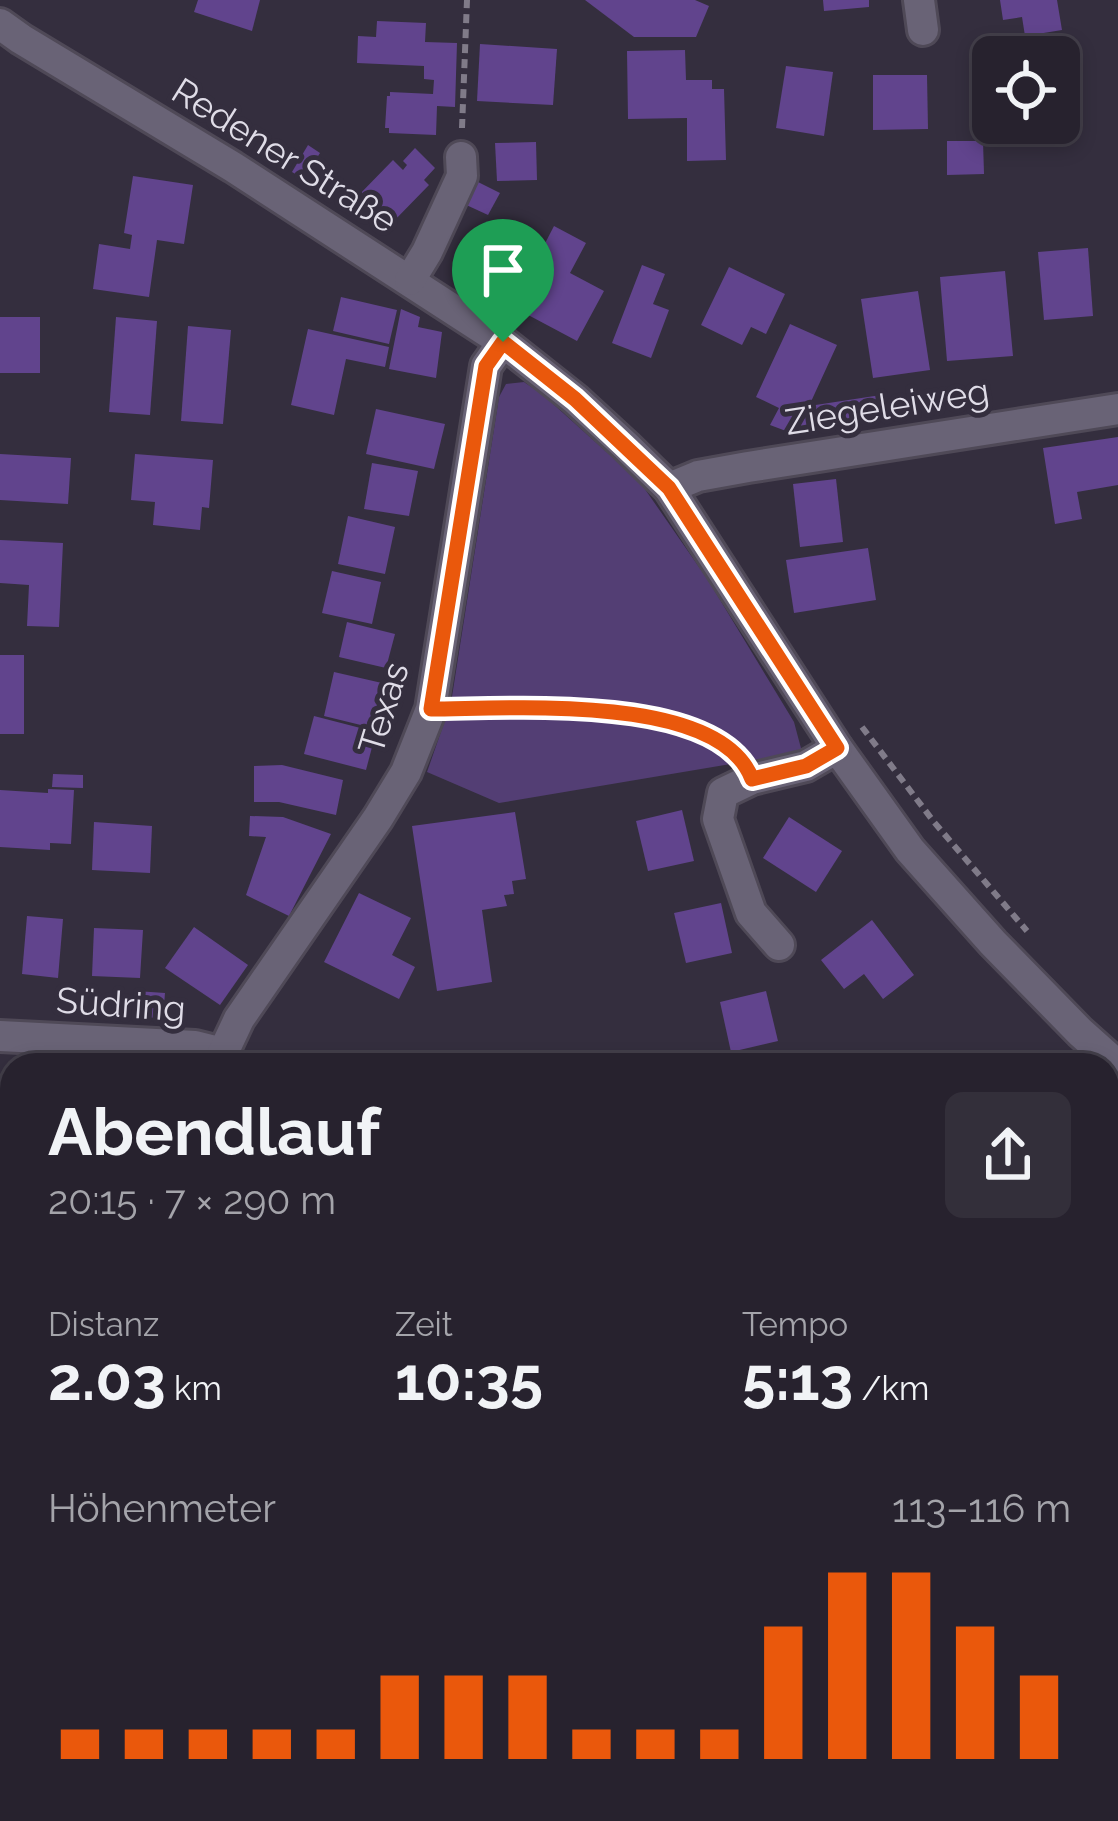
<!DOCTYPE html>
<html lang="de">
<meta charset="utf-8">
<style>
:root{--surface:#27222e;--page:#332f3a;--text:#f1f3f6;--muted:#a4a4aa;--line:#433f4a;--accent:#ea580c}
body{margin:0;font-family:Raleway,sans-serif;background:var(--page);color:var(--text);height:100vh;display:flex;flex-direction:column;font-size:45px;white-space:nowrap}
*{box-sizing:border-box;margin:0}
p{font-size:39px;color:var(--muted)}
.icon{flex:none;width:66px;height:66px;fill:none;stroke:currentColor;stroke-width:2;stroke-linecap:round;stroke-linejoin:round}
.map{position:relative;flex:1;overflow:hidden}
.sheet{position:absolute;left:0px;top:1053px;width:1119px;height:768px;display:flex;flex-direction:column;background:var(--surface);border-radius:36px 36px 0 0;box-shadow:0 6px 18px #0003,0 0 0 3px var(--line)}
.sheet>*{flex:none}
.controls{position:absolute;left:972px;top:36px;display:grid;gap:24px}
.controls a{display:grid;place-items:center;width:108px;height:108px;border-radius:18px;background:var(--surface);box-shadow:0 6px 18px #0003,0 0 0 3px var(--line);font-size:60px}
.pin{position:absolute;display:grid;place-items:center;width:102px;height:102px;color:#fff;margin:-123px -51px;border-radius:50% 50% 50% 0;rotate:-45deg;box-shadow:0 0 12px #0007}
.pin .icon{rotate:45deg}
.round{display:grid;place-items:center;flex:none;width:126px;height:126px;border-radius:18px;background:var(--page)}
.headline{display:flex;align-items:center;justify-content:space-between;height:204px;padding:0 48px}
h1{font-size:66px;font-weight:700;line-height:90px}
.metrics{display:grid;grid-template-columns:repeat(3,1fr);gap:18px;height:204px;padding:12px 48px}
.metrics div{display:grid;align-content:center}
.metrics b{font-size:60px;font-weight:700}
.metrics small{font-size:33px;font-weight:400}
.metrics p{font-size:33px}
.chart{height:336px;padding:24px 48px}
.chart p{display:flex;justify-content:space-between}
.chart svg{width:100%;height:216px;margin-top:12px;stroke:var(--accent);stroke-width:6}
.map>svg:first-child{display:block}
</style>
<div class="map">
<svg width="1118" height="1821" viewBox="0 0 1118 1821">
<rect width="100%" height="100%" fill="#342e3e"/>
<!-- green -->
<polygon fill="#533e74" points="524,382 542,394 640,482 708,580 794,722 802,752 499,803 427,772 451,703 499,397 506,384"/>
<!-- building -->
<g fill="#61448d">
<polygon points="198,0 260,0 252,31 194,12"/>
<polygon points="585,0 695,0 709,6 696,37 634,37"/>
<polygon points="823,0 869,0 869,7 824,11"/>
<polygon points="1000,0 1057,0 1062,30 1025,36 1022,17 1003,20"/>
<polygon points="377,21 426,23 425,42 457,43 455,107 437,106 436,135 389,133 389,128 385,128 387,96 390,96 390,92 433,94 434,80 424,79 424,66 357,63 358,36 376,37"/>
<polygon points="480,44 557,49 553,105 477,101"/>
<polygon points="685,50 686,80 712,80 712,89 724,89 726,160 687,161 687,118 628,119 627,51"/>
<polygon points="786,66 833,72 824,136 776,128"/>
<polygon points="873,75 927,75 928,129 873,130"/>
<polygon points="947,141 983,141 984,174 947,175"/>
<polygon points="536,142 537,180 497,181 495,143"/>
<polygon points="308,145 320,153 304,179 292,172"/>
<polygon points="415,148 435,168 424,180 429,185 391,224 379,212 375,216 356,198 393,160 403,170 407,165 403,161"/>
<polygon points="133,176 193,185 184,244 157,240 149,297 93,289 99,244 130,249 132,235 124,233"/>
<polygon points="474,180 500,193 488,215 462,203"/>
<polygon points="483,225 539,255 554,226 586,243 570,273 604,291 577,341 455,276"/>
<polygon points="1088,248 1093,316 1044,320 1038,252"/>
<polygon points="642,265 665,274 653,304 669,310 651,358 612,343"/>
<polygon points="729,267 785,294 766,334 751,327 742,345 701,325"/>
<polygon points="1005,271 1013,356 947,361 940,277"/>
<polygon points="918,291 930,370 873,378 861,299"/>
<polygon points="341,297 397,310 389,344 333,331"/>
<polygon points="401,309 420,317 418,327 442,332 436,378 389,369"/>
<rect x="0" y="317" width="40" height="56"/>
<polygon points="116,317 157,321 150,415 109,412"/>
<polygon points="790,324 837,345 809,406 881,395 884,420 794,434 770,425 779,408 756,397"/>
<polygon points="188,326 231,330 223,424 181,421"/>
<polygon points="308,329 389,347 385,367 346,359 334,415 291,405"/>
<polygon points="376,409 445,424 434,469 366,454"/>
<polygon points="1118,437 1118,485 1077,492 1082,519 1055,524 1043,448"/>
<polygon points="0,454 71,458 68,504 0,500"/>
<polygon points="135,454 213,460 209,508 202,507 200,530 153,525 155,502 131,500"/>
<polygon points="372,463 418,471 409,516 364,509"/>
<polygon points="836,479 843,542 800,547 793,484"/>
<polygon points="348,516 395,527 385,574 338,564"/>
<polygon points="0,540 63,543 59,627 27,626 29,585 0,583"/>
<polygon points="868,548 876,600 794,613 786,560"/>
<polygon points="332,571 381,582 372,624 322,613"/>
<polygon points="347,622 395,634 386,668 339,657"/>
<rect x="0" y="655" width="24" height="79"/>
<polygon points="334,672 382,683 373,728 324,716"/>
<polygon points="314,716 376,732 366,770 304,754"/>
<polygon points="282,765 343,780 336,815 279,802 254,802 254,766"/>
<polygon points="53,774 83,775 83,788 52,787"/>
<polygon points="48,789 74,790 71,844 50,843 50,850 0,847 0,790 48,793"/>
<polygon points="682,810 694,861 648,871 636,821"/>
<polygon points="515,812 526,879 512,881 514,894 504,895 507,906 482,910 492,982 437,991 412,826"/>
<polygon points="250,816 283,817 331,834 289,916 246,895 266,837 249,836"/>
<polygon points="789,817 842,851 816,892 763,858"/>
<polygon points="94,822 152,826 150,873 92,870"/>
<polygon points="359,893 411,918 392,955 415,967 399,999 324,962"/>
<polygon points="721,903 732,953 686,963 674,913"/>
<polygon points="27,916 63,919 58,978 22,974"/>
<polygon points="872,920 914,975 883,999 864,974 844,989 821,960"/>
<polygon points="194,927 248,965 220,1005 165,968"/>
<polygon points="94,928 143,930 140,978 92,976"/>
<polygon points="136,991 165,993 163,1018 134,1017"/>
<polygon points="766,991 778,1041 731,1052 720,1002"/>
<polygon points="471,1050 472,1054 487,1050 489,1057 505,1053 507,1065 443,1065 442,1055"/>
<polygon points="973,1052 976,1065 925,1065 924,1063"/>
<polygon points="2,1073 12,1074 12,1117 0,1116"/>
<rect x="0" y="1166" width="12" height="46"/>
<polygon points="1118,1180 1118,1231 1107,1233 1107,1183"/>
<polygon points="12,1252 12,1284 0,1285 0,1253"/>
<polygon points="1118,1275 1118,1330 1107,1333 1107,1277"/>
<rect x="0" y="1341" width="12" height="55"/>
<polygon points="12,1429 12,1508 3,1510 0,1498 0,1487 3,1487 0,1473 0,1432"/>
<polygon points="12,1735 12,1787 0,1787 0,1755 5,1755 4,1736"/>
<polygon points="827,1809 885,1809 888,1821 830,1821"/>
</g>
<g fill="none" stroke-linecap="round" stroke-linejoin="round">
<!-- minor casing -->
<g stroke="#4f4957" stroke-width="36">
<g id="minor">
<polyline points="919,0 923,30"/>
<polyline points="0,24 21,39 233,167 503,342 575,399 626,446 669,488 837,748 910,850 993,943 1080,1032 1118,1066"/>
<polyline points="410,280 427,252 462,176 461,157"/>
<polyline points="669,488 698,476 748,467 1118,409"/>
<polyline points="779,945 751,913 718,819 723,793 752,779 806,766 837,748"/>
<polyline points="0,1036 195,1046 223,1053 230,1065"/>
<polyline points="223,1053 239,1019 378,818 406,772 431,709 486,366 503,342"/>
<polyline points="1107,1565 1118,1562"/>
<polyline points="491,1809 496,1821"/>
</g>
</g>
<!-- path -->
<g stroke="#807b89" stroke-width="6" stroke-dasharray="9 6" stroke-linecap="butt">
<polyline points="462,128 467,0"/>
<path d="M461,709C545,710 671,695 737,756"/>
<polyline points="862,727 934,822 1027,931"/>
<polyline points="1107,1354 1118,1351"/>
<polyline points="255,1809 258,1821"/>
<polyline points="906,1809 909,1821"/>
<polyline points="0,1819 44,1809"/>
<polyline points="123,1821 127,1820 124,1809"/>
</g>
<!-- minor -->
<use href="#minor" stroke="#696376" stroke-width="30"/>
</g>
<g fill="none" stroke-linecap="round" stroke-linejoin="round">
<!-- route casing -->
<g stroke="#fff" stroke-width="24">
<path id="route" d="M503,342L575,399L669,488L837,748L806,766L752,779C719,692 509,709 431,709L486,366Z"/>
</g>
<!-- route -->
<use href="#route" stroke="#ea580c" stroke-width="15"/>
</g>
<g text-anchor="middle" stroke-width="10" stroke-linejoin="round" paint-order="stroke">
<!-- street labels -->
<g font-size="36" fill="#dfdce7" stroke="#342e3e">
<text transform="translate(285 155) rotate(32)" y="13">Redener Straße</text>
<text transform="translate(887 406) rotate(-9)" y="13">Ziegeleiweg</text>
<text transform="translate(383 708) rotate(-73)" y="13">Texas</text>
<text transform="translate(121 1004) rotate(4)" y="13">Südring</text>
</g>
</g>
</svg>
<div class="controls">
<a><svg class="icon" aria-label="locate" viewBox="0 0 24 24"><circle cx="12" cy="12" r="6"/><path d="M12 2v4M12 18v4M2 12h4M18 12h4"/></svg></a>
</div>
<div class="pin" style="left:503px;top:342px;background:#1e9e55"><svg class="icon" aria-label="arrive" viewBox="0 0 24 24"><path d="M6 21V4h12l-3 4 3 4H6"/></svg></div>
<section class="sheet">
<div class="headline"><div><h1>Abendlauf</h1><p>20:15 · 7 × 290 m</p></div><a class="round"><svg class="icon" aria-label="share" viewBox="0 0 24 24"><path d="M12 15V3M7 8l5-5 5 5M5 13v7h14v-7"/></svg></a></div>
<div class="metrics">
<div><p>Distanz</p><b>2.03<small> km</small></b></div>
<div><p>Zeit</p><b>10:35</b></div>
<div><p>Tempo</p><b>5:13<small> /km</small></b></div>
</div>
<div class="chart"><p><span>Höhenmeter</span>113–116 m</p>
<svg viewBox="0 0 160 44" preserveAspectRatio="none"><path d="M5 44V38M15 44V38M25 44V38M35 44V38M45 44V38M55 44V27M65 44V27M75 44V27M85 44V38M95 44V38M105 44V38M115 44V17M125 44V6M135 44V6M145 44V17M155 44V27"/></svg>
</div>
</section>
</div>
